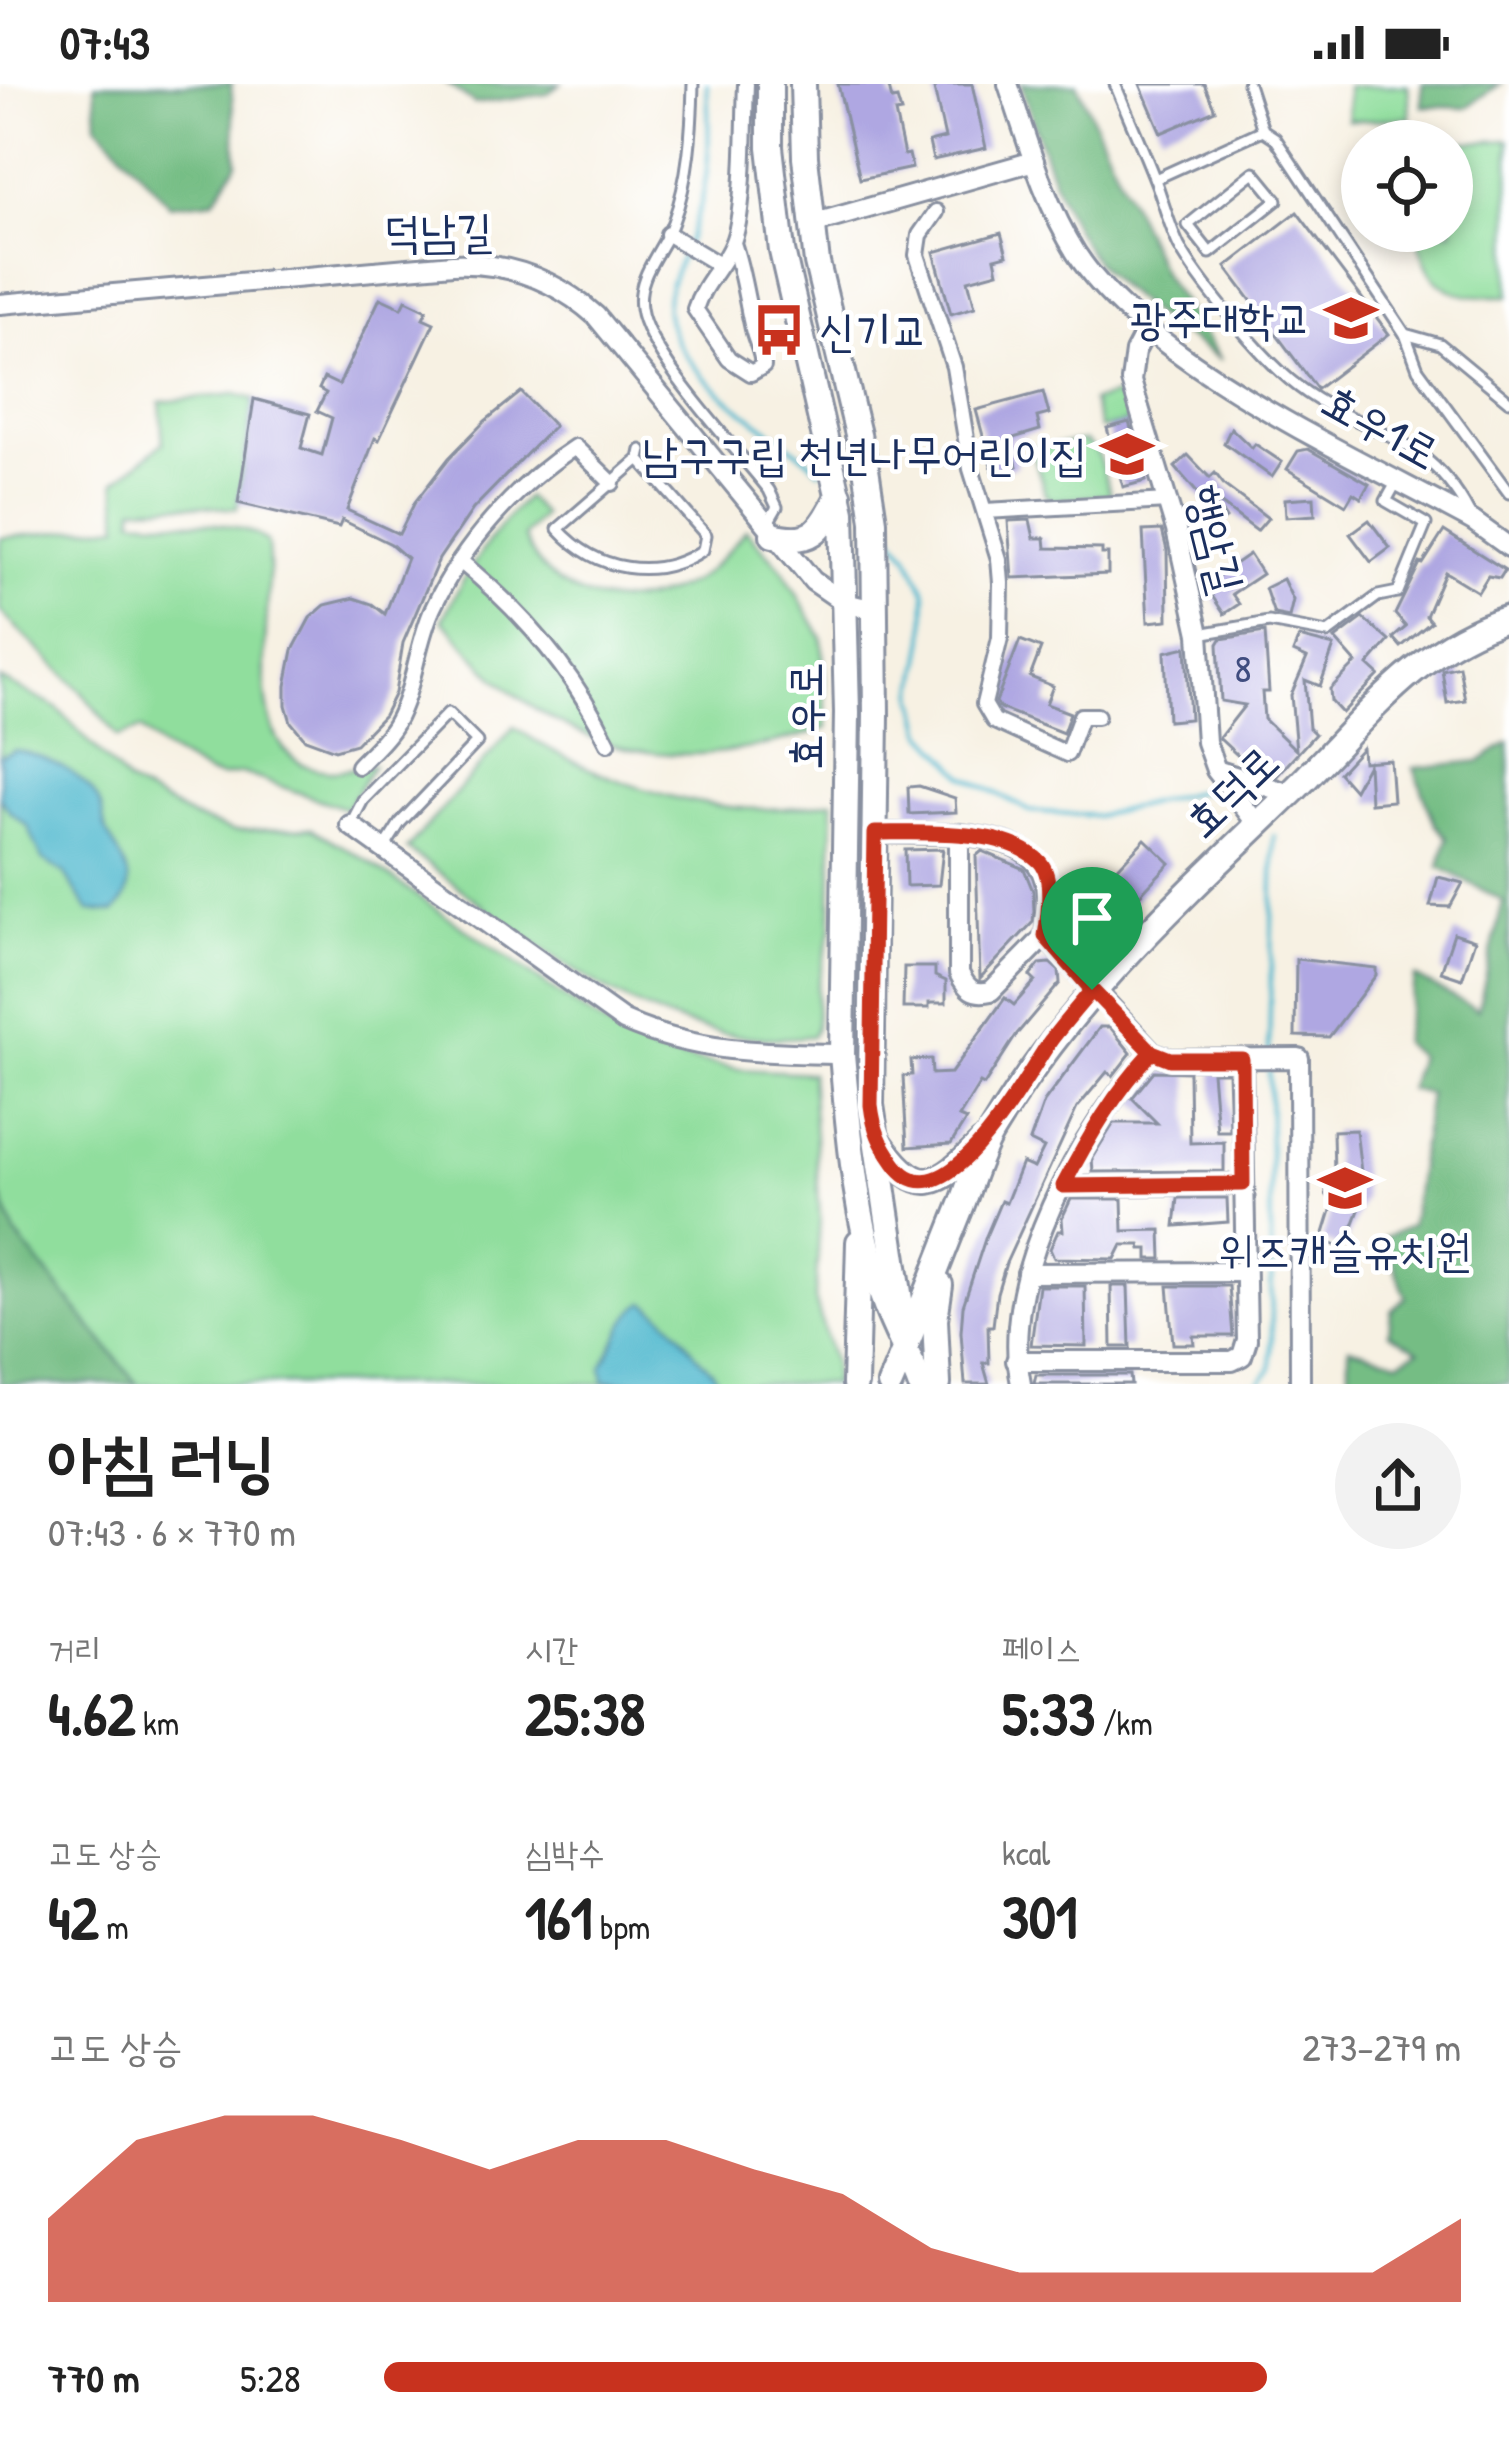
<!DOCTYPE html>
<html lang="ko">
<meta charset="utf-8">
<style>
:root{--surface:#fff;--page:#f2f2f2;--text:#222;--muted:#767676;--accent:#c8321e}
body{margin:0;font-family:"Patrick Hand","Poor Story",sans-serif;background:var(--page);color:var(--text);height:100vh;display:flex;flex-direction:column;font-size:45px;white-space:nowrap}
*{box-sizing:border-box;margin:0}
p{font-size:39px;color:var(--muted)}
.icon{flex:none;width:66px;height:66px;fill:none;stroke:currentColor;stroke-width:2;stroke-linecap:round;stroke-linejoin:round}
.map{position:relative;height:1300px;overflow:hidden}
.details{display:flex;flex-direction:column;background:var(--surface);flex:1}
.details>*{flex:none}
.fabs{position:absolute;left:1341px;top:36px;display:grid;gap:24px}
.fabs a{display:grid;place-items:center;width:132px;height:132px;border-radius:50%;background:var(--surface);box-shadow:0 6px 18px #0003;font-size:60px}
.pin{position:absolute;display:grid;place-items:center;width:102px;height:102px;color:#fff;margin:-123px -51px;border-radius:50% 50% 50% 0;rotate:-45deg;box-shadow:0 0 12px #0007}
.pin .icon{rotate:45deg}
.round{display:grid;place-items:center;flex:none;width:126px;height:126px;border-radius:63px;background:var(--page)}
.head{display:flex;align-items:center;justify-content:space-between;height:204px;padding:0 48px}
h1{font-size:66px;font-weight:700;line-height:90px}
.figures{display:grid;grid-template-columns:repeat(3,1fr);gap:18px;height:204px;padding:12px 48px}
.figures div{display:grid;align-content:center}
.figures b{font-size:60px;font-weight:700}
.figures small{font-size:33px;font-weight:400}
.figures p{font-size:33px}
.chart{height:336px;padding:24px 48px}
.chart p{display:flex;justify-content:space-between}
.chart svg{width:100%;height:216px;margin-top:12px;fill:var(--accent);opacity:.7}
ul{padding:0 48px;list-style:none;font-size:39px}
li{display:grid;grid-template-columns:192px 144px 1fr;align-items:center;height:90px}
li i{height:30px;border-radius:15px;background:var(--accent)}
.status{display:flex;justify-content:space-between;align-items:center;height:84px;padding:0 60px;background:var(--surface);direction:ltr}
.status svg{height:33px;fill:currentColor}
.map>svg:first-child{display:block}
</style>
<div class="status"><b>07:43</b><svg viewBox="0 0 49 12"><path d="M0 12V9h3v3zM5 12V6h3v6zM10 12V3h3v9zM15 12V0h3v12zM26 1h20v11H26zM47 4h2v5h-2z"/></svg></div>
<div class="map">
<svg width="1509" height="1300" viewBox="0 0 1509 1300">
<rect width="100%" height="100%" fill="#fff"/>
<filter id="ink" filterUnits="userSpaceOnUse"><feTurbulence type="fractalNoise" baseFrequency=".00833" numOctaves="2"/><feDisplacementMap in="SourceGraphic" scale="24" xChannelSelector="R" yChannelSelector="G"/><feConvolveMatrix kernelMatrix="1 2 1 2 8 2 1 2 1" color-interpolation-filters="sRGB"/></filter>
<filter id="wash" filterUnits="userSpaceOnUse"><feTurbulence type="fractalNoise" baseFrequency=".004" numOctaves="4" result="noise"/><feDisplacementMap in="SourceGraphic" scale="48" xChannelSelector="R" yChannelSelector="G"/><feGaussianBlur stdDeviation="2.7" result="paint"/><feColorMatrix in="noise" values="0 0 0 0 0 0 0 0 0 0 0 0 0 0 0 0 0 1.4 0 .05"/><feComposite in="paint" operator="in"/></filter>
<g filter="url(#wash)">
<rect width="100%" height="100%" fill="#f7f1e3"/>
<!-- green -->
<g fill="#90de9d" stroke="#56867e" stroke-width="3">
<polygon points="1408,1 1410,34 1348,36 1347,3"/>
<path d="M1509,56V212C1452,213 1429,210 1416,147H1452V59Z"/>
<polygon points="1125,309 1132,337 1100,345 1092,317"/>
<path d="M235,310L254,315L237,425L185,421L134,423V435C175,440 231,432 267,457C279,516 229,680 328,687C343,688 359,682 374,681L346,725L242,689L221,693L208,690L162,664L141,645L118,653L80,606L0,527V454L120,441L115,398L163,359L160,318Z"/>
<polygon points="1084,357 1097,368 1111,411 1052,416 1045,410 1032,364"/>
<path d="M526,413L543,431L524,452C550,523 632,531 692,498C714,485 730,465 746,446L783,486L822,554L827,644C703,684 602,686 499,597C478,579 462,555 442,536C465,489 490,451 526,413Z"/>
<polygon points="0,595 57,624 129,700 194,734 233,747 311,744 366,776 604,941 660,970 739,985 811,989 820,1136 815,1215 833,1279 834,1300 137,1300 16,1151 0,1109"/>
<path d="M514,643C600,701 730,743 833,717L831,846L817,904L816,943L812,952C648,972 530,852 407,765Z"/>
</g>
<!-- forest -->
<g fill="#74bd84" stroke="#487671" stroke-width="3">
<polygon points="95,0 231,0 237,79 214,116 170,121 97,40"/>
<polygon points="447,0 561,0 546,10 475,20"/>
<path d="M1021,0H1077L1164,192L1221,276C1179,248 1130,218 1097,179C1061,134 1039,55 1021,0Z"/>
<polygon points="1422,0 1500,0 1466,24 1422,22"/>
<polygon points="1509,658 1509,1300 1349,1300 1349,1263 1399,1277 1419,1266 1389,1249 1391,1227 1406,1213 1384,1154 1411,1141 1429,1010 1409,1005 1418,972 1402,959 1415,893 1478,926 1503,817 1440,783 1447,754 1435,740 1414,684 1480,677"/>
<polygon points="0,1109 16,1151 137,1300 0,1300"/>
</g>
<!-- water -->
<g fill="#51b9cf" stroke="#367496" stroke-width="3">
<path d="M15,666C48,673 88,690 101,723C104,733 103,743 108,751C124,778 142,802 114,828L89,827L64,789L42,775L28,742L10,728L0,713V672Z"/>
<path d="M645,1218C666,1232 681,1248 695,1269C703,1282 714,1282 718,1300L604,1297L602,1283C614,1263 626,1227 645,1218Z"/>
</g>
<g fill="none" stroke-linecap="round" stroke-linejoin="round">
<!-- stream -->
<g stroke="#51b9cf" stroke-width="4.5">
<path d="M707,0C709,40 711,80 701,119C681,197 633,219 705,294C739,329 783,353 820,386"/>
<polyline points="883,441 908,471 926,509 925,553 915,611 924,649 964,692 1030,727 1097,732 1199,707 1215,709"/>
<polyline points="1269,968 1274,752"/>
<polyline points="1259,1300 1271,1284 1272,1255 1269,980"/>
</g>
</g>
<g id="blocks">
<!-- building -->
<g fill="#afa7e2">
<polygon points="838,0 888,0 892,16 897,15 901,28 895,29 904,71 909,70 912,84 860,95"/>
<polygon points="933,0 972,0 986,64 933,76 929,58 945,54"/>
<polygon points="1140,0 1204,0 1215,26 1161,49"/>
<polygon points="1297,128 1389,250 1317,305 1226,183"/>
<polygon points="1001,149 1007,171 995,174 998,188 968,196 975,223 951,230 934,168"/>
<polygon points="380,214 402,224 406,216 427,226 423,234 434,239 379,356 375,354 347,426 399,450 415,418 449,374 485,337 521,308 554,342 473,425 439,475 403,559 395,609 384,631 356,660 335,666 305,655 291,638 286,621 286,602 293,566 310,534 325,521 354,514 372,520 385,530 407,474 391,460 342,436 339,443 238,419 254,315 310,330 301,364 322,371 332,334 317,327 326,309 319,305 324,294 339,301"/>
<polygon points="1043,308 1049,330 1037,333 1040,346 1010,355 1017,382 993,389 976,326"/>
<polygon points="1129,338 1146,397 1123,403 1107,344"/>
<polygon points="1231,344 1252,364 1255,360 1282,378 1272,393 1224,359"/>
<polygon points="1308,365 1369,400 1361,414 1353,409 1346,421 1287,385 1298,367"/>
<polygon points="1188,371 1210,394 1215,389 1225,402 1268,434 1257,447 1212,413 1226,435 1217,442 1203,423 1207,420 1175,383"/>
<polygon points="1314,413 1315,431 1286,433 1285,415"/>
<polygon points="1030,436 1034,454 1045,454 1046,464 1102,465 1102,470 1108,470 1108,490 1012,494 1008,437"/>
<polygon points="1369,436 1390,464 1371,478 1350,450"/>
<polygon points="1162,446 1167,467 1168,536 1148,538 1143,447"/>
<polygon points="1444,447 1505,486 1500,494 1488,492 1478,508 1445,488 1426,532 1431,538 1401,563 1393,554 1406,543 1395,530 1420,479 1423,480"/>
<polygon points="1249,470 1262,490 1232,510 1239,520 1224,530 1205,501"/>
<polygon points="1283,495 1293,516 1289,533 1274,530 1265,504"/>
<polygon points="1363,534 1389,557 1368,581 1379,591 1342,629 1331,617 1330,605 1356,579 1335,555"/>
<polygon points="1265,548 1269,608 1262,608 1264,635 1296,666 1291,611 1307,574 1293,568 1299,553 1334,562 1320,602 1305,596 1309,644 1315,650 1277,692 1266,688 1252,674 1247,680 1219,654 1245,621 1221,617 1218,560 1221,555"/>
<polygon points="1020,556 1041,564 1030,593 1053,602 1046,620 1070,629 1063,649 1000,624 996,618"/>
<polygon points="1186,563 1190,635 1168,637 1165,568"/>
<polygon points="1459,582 1465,616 1447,619 1442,586"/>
<polygon points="1362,664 1363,678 1390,676 1393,717 1370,719 1368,680 1354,706 1339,689"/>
<polygon points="919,702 955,714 956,728 909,730 908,703"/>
<polygon points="1145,755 1170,779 1091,862 1080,862 1065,848 1074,839 1063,829 1097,797 1101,801"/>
<polygon points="943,765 939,801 906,802 905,766"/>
<polygon points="982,767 1024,785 1033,807 1034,827 1033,838 980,894 976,772"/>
<polygon points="1438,793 1463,799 1450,823 1430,822"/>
<polygon points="1454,849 1475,856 1462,895 1441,888"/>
<polygon points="1296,875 1376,884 1376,891 1329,953 1295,952"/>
<polygon points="1050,879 1059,887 1060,899 1017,950 984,1001 980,999 959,1033 966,1036 951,1060 907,1063 903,992 912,991 911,976 931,975 932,990 951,989 1005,914 1014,921 1035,897 1030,892 1040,880"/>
<polygon points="904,883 935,883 935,892 946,897 946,919 929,919 929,924 903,924"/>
<polygon points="1100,943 1110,943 1131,969 1113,992 1107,988 1077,1024 1006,1179 997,1209 993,1242 988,1242 989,1279 983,1279 989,1300 965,1300 961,1248 963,1222 986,1152 1001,1117 1006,1119 1022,1079 1034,1084 1044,1064 1030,1057 1044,1018"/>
<polygon points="1154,987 1189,988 1190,1059 1224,1058 1224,1087 1093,1088 1092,1074 1114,1039 1157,1039 1132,1014"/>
<polygon points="1212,988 1228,988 1230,1047 1217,1047"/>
<polygon points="1356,1046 1364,1113 1344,1165 1322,1156 1333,1120 1326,1110 1326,1097 1334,1090 1333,1047"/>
<polygon points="1178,1114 1227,1114 1228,1138 1175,1142"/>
<polygon points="1071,1115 1122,1115 1123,1147 1161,1146 1162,1175 1148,1175 1148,1165 1141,1165 1140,1161 1122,1161 1115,1175 1054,1174 1050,1165 1058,1147 1063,1147 1062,1134"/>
<polygon points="1039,1202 1085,1202 1086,1262 1031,1261"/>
<polygon points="1111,1202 1128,1202 1130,1263 1112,1263"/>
<polygon points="1168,1202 1229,1202 1233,1252 1193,1252 1194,1260 1173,1260"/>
<polygon points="1036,1291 1130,1291 1131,1300 1034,1300"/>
</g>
</g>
</g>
<g filter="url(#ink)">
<use href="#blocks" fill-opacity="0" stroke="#8990a0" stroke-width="3"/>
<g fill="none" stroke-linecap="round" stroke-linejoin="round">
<!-- service casing -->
<g stroke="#8990a0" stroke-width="15">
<g id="service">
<path d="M693,0C692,46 689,95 673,138C663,167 636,191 641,224C647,271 738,366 769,406L777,423L766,442"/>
<path d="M1115,0C1129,34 1144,67 1157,101C1164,121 1170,143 1179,162C1198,197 1259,270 1290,296C1354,350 1425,344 1469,429"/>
<polyline points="1248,0 1263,46 1275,54 1405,250 1418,285 1509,409"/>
<polygon points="1254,88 1277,116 1210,169 1188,141"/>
<polyline points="1155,95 1263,46"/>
<polyline points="1405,250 1440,260 1509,317"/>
<path d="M639,375L706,451L703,466C655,498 596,487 558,445L639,375L641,366"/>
<polyline points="1199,550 1269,538 1328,549 1378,512 1398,508 1426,440 1386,417 1396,399"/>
<polyline points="350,741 363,716 448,629 477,658 400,739 383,766"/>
</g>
</g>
<!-- pedestrian casing -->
<g stroke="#8990a0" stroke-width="20">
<g id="pedestrian">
<polyline points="936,128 920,151 917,171 954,283 971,385 999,475 1001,499 1000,554 984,620 994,637 1067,670 1081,632 1097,632"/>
<polyline points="668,150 718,180"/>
<path d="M733,159C743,188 746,215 753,245C756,258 763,269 763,282L751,289L729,275L695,225C704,197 722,184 732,160C746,129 744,38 746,0"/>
<polyline points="985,427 1168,417"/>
<path d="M460,477C522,527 573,587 608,659"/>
<path d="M358,682C371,668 386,656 395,640C415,605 416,560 433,524C462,462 517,400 575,363L612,399"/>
</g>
</g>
<!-- minor casing -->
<g stroke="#8990a0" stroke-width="24">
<g id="minor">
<path d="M1008,0C1027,56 1044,118 1076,169C1148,280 1356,373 1473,437L1509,463"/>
<polyline points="812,140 1034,77"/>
<path d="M0,220L453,180C508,178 555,195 596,232L813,497L845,519L874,526"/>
<polyline points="1146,247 1135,268 1131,297 1176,446 1199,550 1206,658 1216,686 1256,739"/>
<polyline points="1216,686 1290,710"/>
<path d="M350,741L624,937C696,969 765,969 842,970"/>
<polyline points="875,749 959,750"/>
<path d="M959,750C1032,758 1056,776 1045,852L991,907C973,911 967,905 959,889Z"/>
<polyline points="1045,852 1152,968 1170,975 1299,974 1300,1300"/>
<polyline points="1063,1102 1242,1100"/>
<polyline points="1027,1189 1245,1188"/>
<polyline points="1016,1277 1232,1277 1242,1272 1247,1256 1242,975"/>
<path d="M1021,1300C999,1191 1081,1046 1152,968"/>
</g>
</g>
<!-- secondary casing -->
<g stroke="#8990a0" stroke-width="30">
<g id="secondary">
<path d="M770,0V63L782,167L842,428L847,629L842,970C849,1053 856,1144 886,1222C896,1248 910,1273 920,1300"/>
<polyline points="803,0 805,73 817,179 866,384 874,437 876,631 871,1021 903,1236"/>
<path d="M773,451C815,462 821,444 839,411"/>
<path d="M880,1059C920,1116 937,1103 982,1059"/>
<polyline points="855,1300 859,1158"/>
<path d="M890,1300C915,1242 937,1182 961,1123C971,1098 978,1070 992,1047C1071,914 1182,814 1292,708C1360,642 1415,562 1509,534"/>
<polyline points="938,1300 935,1235 940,1201"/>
</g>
</g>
<!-- service -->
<use href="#service" stroke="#fff" stroke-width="9"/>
<!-- pedestrian -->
<use href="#pedestrian" stroke="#fff" stroke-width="14"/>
<!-- minor -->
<use href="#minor" stroke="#fff" stroke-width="18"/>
<!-- secondary -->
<use href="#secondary" stroke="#fff" stroke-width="24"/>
</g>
</g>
<g fill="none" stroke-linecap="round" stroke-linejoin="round" filter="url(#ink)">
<!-- route casing -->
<g stroke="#fff" stroke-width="24">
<path id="route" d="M1092,906L1045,852C1048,833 1054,793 1040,778C1007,743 919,749 875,749L871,1021C874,1046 880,1059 894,1079C944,1150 1028,988 1051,956C1064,939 1078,923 1092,906L1152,968L1170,975H1242L1243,1100L1063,1102C1088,1054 1115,1008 1152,968L1092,906"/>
</g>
<!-- route -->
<use href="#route" stroke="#c8321e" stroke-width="15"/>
</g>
<!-- icons -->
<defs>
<g id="university-bare" transform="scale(4.14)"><path d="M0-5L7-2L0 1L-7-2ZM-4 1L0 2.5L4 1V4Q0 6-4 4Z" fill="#c8321e" stroke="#fff" stroke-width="2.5" paint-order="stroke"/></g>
<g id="bus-bare" transform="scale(4.14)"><path d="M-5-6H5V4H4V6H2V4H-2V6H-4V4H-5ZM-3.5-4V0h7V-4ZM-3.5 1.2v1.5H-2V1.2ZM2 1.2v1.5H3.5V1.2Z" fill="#c8321e" stroke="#fff" stroke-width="2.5" paint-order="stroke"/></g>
<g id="school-bare" transform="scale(4.14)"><path d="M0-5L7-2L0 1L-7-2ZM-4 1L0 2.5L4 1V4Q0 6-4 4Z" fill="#c8321e" stroke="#fff" stroke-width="2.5" paint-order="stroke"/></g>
</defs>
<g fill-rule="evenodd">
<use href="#university-bare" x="1351" y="234"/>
<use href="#bus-bare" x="779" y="246"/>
<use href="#school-bare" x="1127" y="370"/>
<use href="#school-bare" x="1345" y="1104"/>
</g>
<g text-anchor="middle" stroke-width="9" stroke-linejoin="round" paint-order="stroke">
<!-- number labels -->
<g font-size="39" fill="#404d7f">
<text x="1243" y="598">8</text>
</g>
<!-- street labels -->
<g font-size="45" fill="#1b2f5e" stroke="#fff">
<text transform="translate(438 147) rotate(-1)" y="16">덕남길</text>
<text transform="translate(1381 342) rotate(29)" y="16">효우1로</text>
<text transform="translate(1216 455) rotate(76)" y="16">행암길</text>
<text transform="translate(805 632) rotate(-90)" y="16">효우로</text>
<text transform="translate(1231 707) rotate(-44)" y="16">효덕로</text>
</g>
<!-- poi labels -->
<g font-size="45" fill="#1b2f5e" stroke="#fff" text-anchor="end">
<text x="1311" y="250">광주대학교</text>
<text x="819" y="262" text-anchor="start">신기교</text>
<text x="1087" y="386">남구구립 천년나무어린이집</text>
<text x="1345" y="1182" text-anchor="middle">위즈캐슬유치원</text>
</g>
</g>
</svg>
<div class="fabs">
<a><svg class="icon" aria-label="locate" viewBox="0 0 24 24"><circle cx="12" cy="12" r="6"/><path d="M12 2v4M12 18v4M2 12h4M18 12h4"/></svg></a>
</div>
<div class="pin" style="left:1092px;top:906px;background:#1e9e55"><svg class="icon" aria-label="arrive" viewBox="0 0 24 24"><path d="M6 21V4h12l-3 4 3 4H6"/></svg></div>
</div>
<section class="details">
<div class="head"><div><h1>아침 러닝</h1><p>07:43 · 6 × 770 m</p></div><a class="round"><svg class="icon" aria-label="share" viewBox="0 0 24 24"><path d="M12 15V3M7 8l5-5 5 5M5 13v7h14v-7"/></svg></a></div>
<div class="figures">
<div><p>거리</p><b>4.62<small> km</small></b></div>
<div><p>시간</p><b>25:38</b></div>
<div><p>페이스</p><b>5:33<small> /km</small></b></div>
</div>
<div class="figures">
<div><p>고도 상승</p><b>42<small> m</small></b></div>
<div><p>심박수</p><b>161<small> bpm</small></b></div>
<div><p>kcal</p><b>301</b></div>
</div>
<div class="chart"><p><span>고도 상승</span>273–279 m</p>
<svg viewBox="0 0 160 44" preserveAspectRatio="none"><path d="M0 44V27L10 11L20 6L30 6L40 11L50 17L60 11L70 11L80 17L90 22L100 33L110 38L120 38L130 38L140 38L150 38L160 27V44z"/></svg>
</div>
<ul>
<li><b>770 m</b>5:28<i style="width:82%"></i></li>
</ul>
</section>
